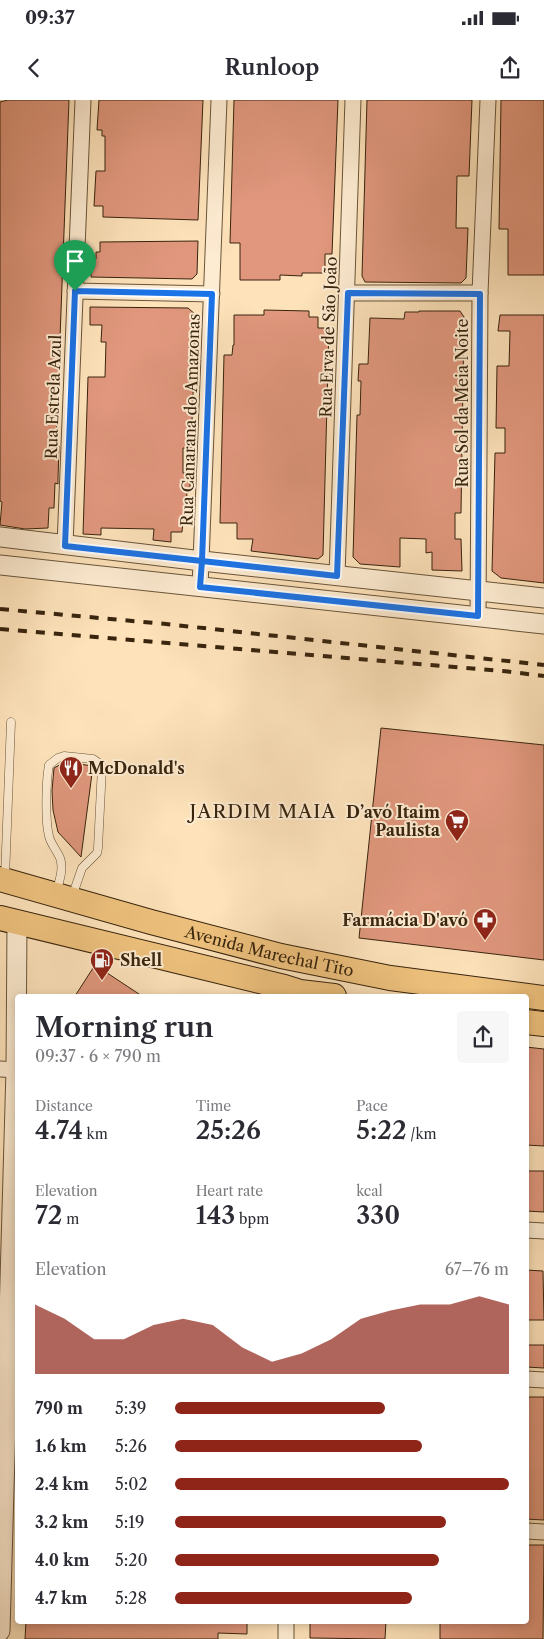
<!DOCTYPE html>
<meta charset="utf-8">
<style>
:root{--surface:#fff;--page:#f7f7f7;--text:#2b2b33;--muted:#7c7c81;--accent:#8f2418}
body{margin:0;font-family:"Libre Caslon Text",serif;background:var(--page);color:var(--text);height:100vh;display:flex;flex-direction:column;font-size:19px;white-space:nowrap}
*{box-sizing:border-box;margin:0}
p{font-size:16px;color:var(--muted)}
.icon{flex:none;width:28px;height:28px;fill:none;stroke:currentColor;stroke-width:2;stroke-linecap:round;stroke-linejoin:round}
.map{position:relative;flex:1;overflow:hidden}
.side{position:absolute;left:15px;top:894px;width:514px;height:630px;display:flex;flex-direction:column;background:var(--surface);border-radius:5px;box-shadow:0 2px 8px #0003}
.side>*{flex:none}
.pin{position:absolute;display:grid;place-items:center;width:42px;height:42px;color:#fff;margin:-51px -21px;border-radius:50% 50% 50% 0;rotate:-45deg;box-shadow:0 0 5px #0007}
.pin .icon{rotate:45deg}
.round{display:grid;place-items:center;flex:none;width:52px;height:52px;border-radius:5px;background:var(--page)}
.summary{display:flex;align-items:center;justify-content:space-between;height:85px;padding:0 20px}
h1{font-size:28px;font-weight:600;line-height:38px}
.figures{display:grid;grid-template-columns:repeat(3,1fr);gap:8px;height:85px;padding:5px 20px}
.figures div{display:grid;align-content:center}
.figures b{font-size:25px;font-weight:600}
.figures small{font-size:14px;font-weight:400}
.figures p{font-size:14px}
.chart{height:140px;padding:10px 20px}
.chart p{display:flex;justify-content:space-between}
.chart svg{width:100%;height:90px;margin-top:5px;fill:var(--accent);opacity:.7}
ul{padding:0 20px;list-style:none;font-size:16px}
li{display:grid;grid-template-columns:80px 60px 1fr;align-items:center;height:38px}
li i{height:12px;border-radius:6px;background:var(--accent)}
.status{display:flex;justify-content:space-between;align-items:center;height:35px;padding:0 25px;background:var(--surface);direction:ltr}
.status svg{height:14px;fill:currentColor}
header{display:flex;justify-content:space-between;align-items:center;height:65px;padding:0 20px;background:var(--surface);font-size:22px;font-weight:600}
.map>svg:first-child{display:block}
</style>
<div class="status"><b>09:37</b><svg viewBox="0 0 49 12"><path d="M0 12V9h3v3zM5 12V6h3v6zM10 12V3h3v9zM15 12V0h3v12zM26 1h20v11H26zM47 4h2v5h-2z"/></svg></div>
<header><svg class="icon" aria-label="back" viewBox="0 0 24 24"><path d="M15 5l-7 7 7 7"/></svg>Runloop<svg class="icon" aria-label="share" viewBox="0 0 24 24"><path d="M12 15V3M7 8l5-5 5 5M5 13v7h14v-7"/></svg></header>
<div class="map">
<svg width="544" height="1539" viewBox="0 0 544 1539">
<rect width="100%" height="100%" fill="#fde2ba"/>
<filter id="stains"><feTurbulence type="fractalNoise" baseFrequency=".004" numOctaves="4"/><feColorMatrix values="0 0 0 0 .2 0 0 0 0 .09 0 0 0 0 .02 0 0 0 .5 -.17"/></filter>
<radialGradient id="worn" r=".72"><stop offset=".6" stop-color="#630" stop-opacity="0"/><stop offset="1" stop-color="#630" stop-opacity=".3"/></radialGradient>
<!-- building -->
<g fill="#e0977d" stroke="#38240e">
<polygon points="8,0 69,0 57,317 56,346 59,346 58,379 58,384 55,383 54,408 49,408 48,428 25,429 0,425 2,402 0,401 0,2"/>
<polygon points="99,0 203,0 198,120 103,117 103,106 94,106 96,71 105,71 105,36 102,36 102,30 97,30"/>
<polygon points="234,0 338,0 332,154 325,154 325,173 302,173 302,176 280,175 280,180 240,180 240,143 230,143"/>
<polygon points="367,0 472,0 469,76 457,76 456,128 468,128 466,178 461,183 365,182 362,176"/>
<polygon points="501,0 544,0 544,175 508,175 508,129 499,129"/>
<polygon points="198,141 197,174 192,179 91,177 92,159 96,159 96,152 100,152 100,142"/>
<polygon points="90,207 188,208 196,215 191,348 183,348 183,373 190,374 190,389 187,389 186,421 183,421 182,432 171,432 171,442 153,440 154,429 101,428 101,435 83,434 88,277 105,277 106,242 101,242 102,225 90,225"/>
<polygon points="264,210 309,211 309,217 318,217 318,228 329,228 323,455 318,459 251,451 253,439 237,439 237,423 220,423 224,255 232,255 233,245 234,245 234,215 264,215"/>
<polygon points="419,211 460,211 464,217 461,413 455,413 455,439 461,439 462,471 432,470 432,452 426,453 426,439 400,438 400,467 360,464 353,457 357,315 360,315 361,281 358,281 359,264 368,264 370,218 404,219 405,212 419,212"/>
<polygon points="500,215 544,215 544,483 501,478 492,471 495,353 505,353 505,328 496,328 497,266 509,266 510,231 498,231"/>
<polygon points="381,628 544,645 544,860 359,838"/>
<polygon points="65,662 93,666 81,757 58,732 53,710 52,691 54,668"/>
<polygon points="95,865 142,896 75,896"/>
<polygon points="526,947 544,949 544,1046 526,1045"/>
<polygon points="526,1071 544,1071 544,1112 526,1111"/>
<polygon points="526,1170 543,1171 544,1220 526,1220"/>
<polygon points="526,1245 544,1245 544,1268 526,1267"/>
<polygon points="526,1297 544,1297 544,1420 526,1419"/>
<polygon points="526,1445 544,1445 543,1539 440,1539 440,1521 526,1521"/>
<polygon points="26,1521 247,1521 247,1534 218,1533 218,1539 25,1539"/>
<polygon points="310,1521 386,1521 385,1539 310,1538"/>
</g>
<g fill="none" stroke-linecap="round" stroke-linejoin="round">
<!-- service casing -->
<g stroke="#695439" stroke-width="9">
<g id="service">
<polyline points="5,777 11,622"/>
<path d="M56,793C59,782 64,769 60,758C57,750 51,745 49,736C45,721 46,681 49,665L58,658L64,656L93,659L100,664L102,667L98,748L97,753L82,768L72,797"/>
</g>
</g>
<!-- minor casing -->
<g stroke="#695439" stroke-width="17">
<g id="minor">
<polyline points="75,191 212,194"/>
<polyline points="348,193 480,193"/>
<polyline points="65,445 83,0"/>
<polyline points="337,476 353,0"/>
<polyline points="200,487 219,0"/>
<polyline points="478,517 480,193 488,0"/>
<polyline points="0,969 18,970"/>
<polyline points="526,1130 544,1131"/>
<polyline points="526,1279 544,1280"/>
<polyline points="526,1431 544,1432"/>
<polyline points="286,1539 286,1521"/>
</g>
</g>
<!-- tertiary casing -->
<g stroke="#695439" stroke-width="21">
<g id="tertiary">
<polyline points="0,437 202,461 544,498"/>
<polyline points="0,465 544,524"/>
<polyline points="0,1531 16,970 17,823"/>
</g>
</g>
<!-- primary casing -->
<g stroke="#38240e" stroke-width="26">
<g id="primary">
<path id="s1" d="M0,779L151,822L281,856L390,878L544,898"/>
<polyline points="0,818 284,887 300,892 334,896"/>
<polyline points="526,922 544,924"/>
</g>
</g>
<!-- service -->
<use href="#service" stroke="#feecd2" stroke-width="8"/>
<!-- minor -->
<use href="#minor" stroke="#feecd2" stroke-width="15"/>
<!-- tertiary -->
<use href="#tertiary" stroke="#feecd2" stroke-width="19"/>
<!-- primary -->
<use href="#primary" stroke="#eec17d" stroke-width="24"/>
<!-- rail -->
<g stroke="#38240e" stroke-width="4" stroke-dasharray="9 9" stroke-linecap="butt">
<polyline points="0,509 166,524 544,565"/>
<polyline points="0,529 503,571 544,576"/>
</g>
</g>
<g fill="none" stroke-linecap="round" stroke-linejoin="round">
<!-- route casing -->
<g stroke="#fff" stroke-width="10">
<polyline id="route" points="75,191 65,446 202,461 200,487 478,516 480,194 348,193 337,476 202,461 212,194 75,191"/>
</g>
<!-- route -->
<use href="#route" stroke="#1a73e8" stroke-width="6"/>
</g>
<!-- icons -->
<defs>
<g id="restaurant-pin" transform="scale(1.25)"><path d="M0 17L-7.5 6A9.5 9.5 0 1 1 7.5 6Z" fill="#8f2418" stroke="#feecd2"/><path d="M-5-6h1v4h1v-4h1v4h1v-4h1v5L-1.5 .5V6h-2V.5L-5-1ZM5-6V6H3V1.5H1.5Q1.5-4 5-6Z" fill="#fff"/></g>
<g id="supermarket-pin" transform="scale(1.25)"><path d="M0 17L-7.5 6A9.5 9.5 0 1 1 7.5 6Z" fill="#8f2418" stroke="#feecd2"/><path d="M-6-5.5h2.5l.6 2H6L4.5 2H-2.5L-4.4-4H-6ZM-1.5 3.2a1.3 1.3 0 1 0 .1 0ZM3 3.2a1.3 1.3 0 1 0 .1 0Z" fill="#fff"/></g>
<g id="pharmacy-pin" transform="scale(1.25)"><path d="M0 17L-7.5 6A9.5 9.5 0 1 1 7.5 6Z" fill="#8f2418" stroke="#feecd2"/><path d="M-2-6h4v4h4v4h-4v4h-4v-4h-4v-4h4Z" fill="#fff"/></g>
<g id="fuel-pin" transform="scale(1.25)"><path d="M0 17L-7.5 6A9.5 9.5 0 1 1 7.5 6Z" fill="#8f2418" stroke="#feecd2"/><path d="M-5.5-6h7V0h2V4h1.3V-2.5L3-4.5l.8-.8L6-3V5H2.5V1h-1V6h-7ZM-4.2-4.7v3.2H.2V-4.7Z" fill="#fff"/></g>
</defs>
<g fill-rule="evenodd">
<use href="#restaurant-pin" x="71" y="668"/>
<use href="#supermarket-pin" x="457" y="721"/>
<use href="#pharmacy-pin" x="485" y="820"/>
<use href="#fuel-pin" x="102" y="860"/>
</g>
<g text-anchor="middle" stroke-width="4" stroke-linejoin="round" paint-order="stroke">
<!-- street labels -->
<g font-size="16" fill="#38240e" stroke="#feecd2">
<text transform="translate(328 237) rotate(-88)" y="6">Rua Erva de São João</text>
<text transform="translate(53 297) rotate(-88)" y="6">Rua Estrela Azul</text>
<text transform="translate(462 303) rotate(-90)" y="6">Rua Sol da Meia Noite</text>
<text transform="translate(190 320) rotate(-88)" y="6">Rua Canarana do Amazonas</text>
<text dy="6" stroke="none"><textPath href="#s1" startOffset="279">Avenida Marechal Tito</textPath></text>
</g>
<!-- poi labels -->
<g font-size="16" font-weight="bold" fill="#38240e" stroke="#feecd2" text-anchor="start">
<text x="88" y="674">McDonald's</text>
<text x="440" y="718" text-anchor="end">D’avó Itaim<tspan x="440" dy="18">Paulista</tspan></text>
<text x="468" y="826" text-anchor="end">Farmácia D'avó</text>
<text x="120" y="866">Shell</text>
</g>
<!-- quarter labels -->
<g font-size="19" letter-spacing="1" fill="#38240e" stroke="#feecd2">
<text x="263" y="718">JARDIM MAIA</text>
</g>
</g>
<rect width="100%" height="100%" filter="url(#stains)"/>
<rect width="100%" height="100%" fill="url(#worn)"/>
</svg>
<div class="pin" style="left:75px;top:191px;background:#1e9e55"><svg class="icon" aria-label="arrive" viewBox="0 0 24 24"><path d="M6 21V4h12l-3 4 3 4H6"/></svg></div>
<section class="side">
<div class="summary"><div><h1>Morning run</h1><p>09:37 · 6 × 790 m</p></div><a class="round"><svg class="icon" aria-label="share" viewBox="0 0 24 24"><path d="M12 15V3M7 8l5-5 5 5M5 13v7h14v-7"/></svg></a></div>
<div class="figures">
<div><p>Distance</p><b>4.74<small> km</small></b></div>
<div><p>Time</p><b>25:26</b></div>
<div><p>Pace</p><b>5:22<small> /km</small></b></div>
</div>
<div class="figures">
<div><p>Elevation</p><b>72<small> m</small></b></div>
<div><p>Heart rate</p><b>143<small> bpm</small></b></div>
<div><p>kcal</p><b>330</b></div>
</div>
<div class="chart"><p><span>Elevation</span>67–76 m</p>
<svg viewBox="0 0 160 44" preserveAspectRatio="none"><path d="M0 44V10L10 17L20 27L30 27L40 20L50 17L60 20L70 31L80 38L90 34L100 27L110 17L120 13L130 10L140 10L150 6L160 10V44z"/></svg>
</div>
<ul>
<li><b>790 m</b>5:39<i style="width:63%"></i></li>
<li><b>1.6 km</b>5:26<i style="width:74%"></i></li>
<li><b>2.4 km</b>5:02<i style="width:100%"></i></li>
<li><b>3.2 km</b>5:19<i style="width:81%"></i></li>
<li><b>4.0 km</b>5:20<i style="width:79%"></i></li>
<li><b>4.7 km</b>5:28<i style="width:71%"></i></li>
</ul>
</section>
</div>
